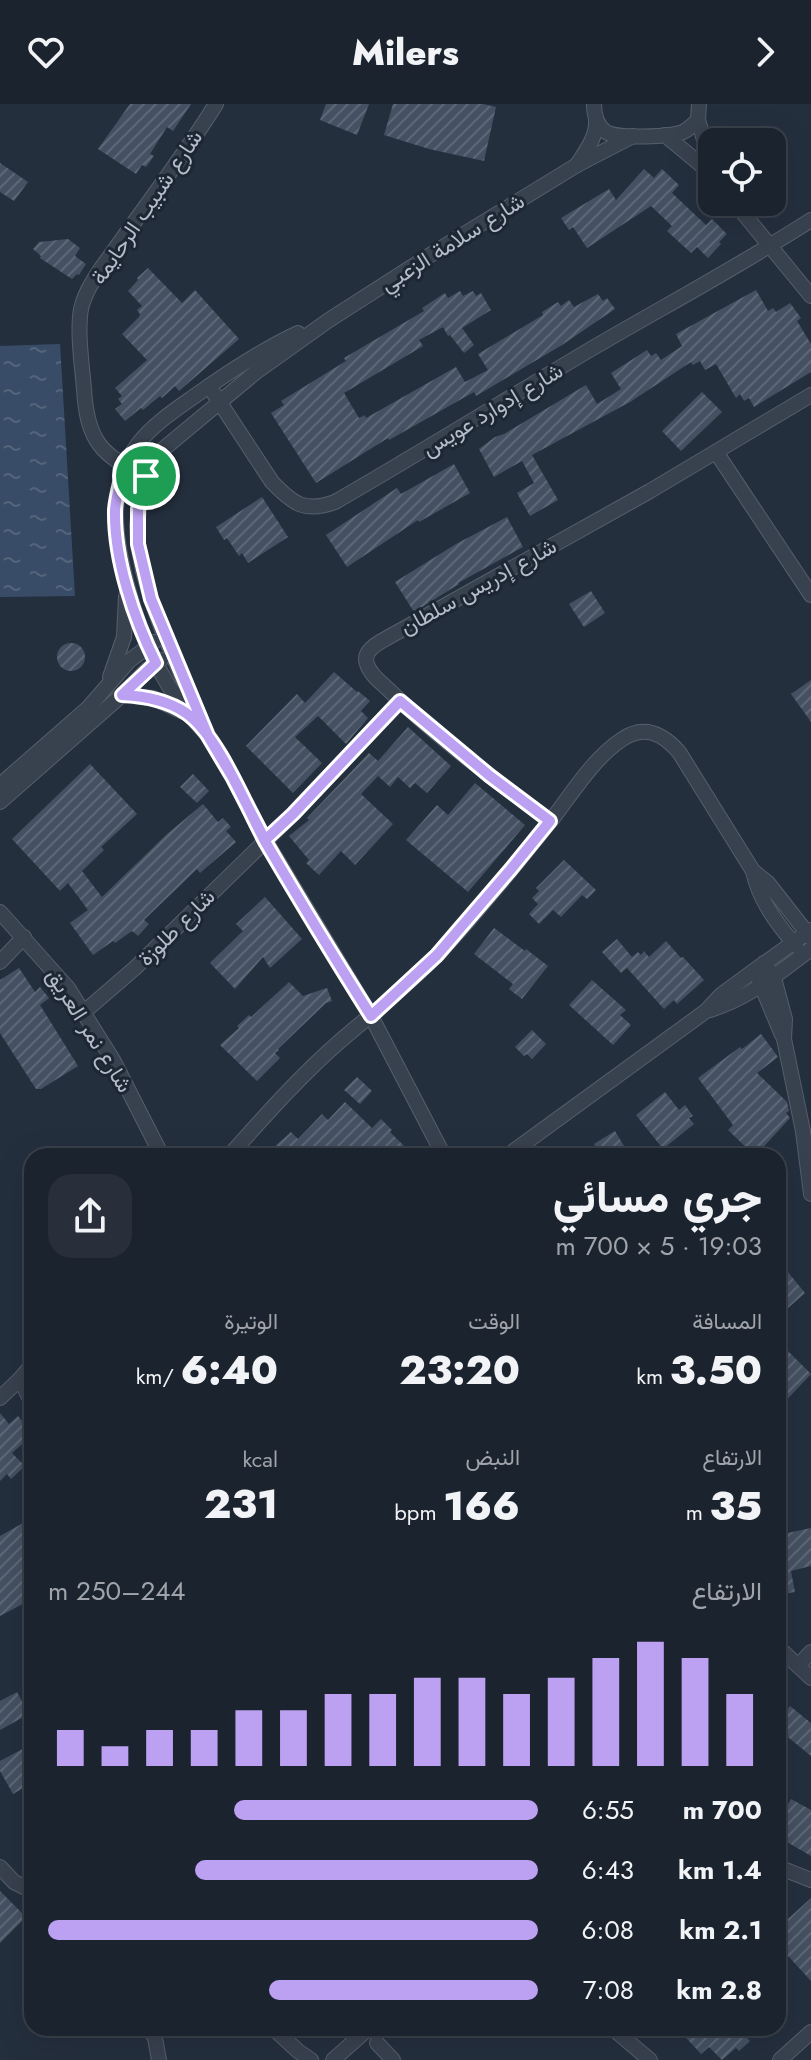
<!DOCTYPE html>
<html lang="ar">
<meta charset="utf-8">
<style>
:root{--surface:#1b232e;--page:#282f3a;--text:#f1f3f6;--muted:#a0a4aa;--line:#39404a;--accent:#bca0f2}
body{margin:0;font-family:Jost,Vazirmatn,sans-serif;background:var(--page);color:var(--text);direction:rtl;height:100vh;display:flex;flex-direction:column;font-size:30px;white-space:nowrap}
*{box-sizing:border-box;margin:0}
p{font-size:26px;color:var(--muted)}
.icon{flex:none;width:44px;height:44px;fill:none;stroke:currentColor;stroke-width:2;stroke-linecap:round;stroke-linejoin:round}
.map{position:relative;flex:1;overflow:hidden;direction:ltr}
.side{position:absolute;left:24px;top:1044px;width:762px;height:888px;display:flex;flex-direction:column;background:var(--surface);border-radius:24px;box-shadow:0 8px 32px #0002,0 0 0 2px var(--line);direction:rtl}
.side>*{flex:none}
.fabs{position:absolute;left:698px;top:24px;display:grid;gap:16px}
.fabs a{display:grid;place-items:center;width:88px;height:88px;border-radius:16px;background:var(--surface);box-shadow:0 8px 32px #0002,0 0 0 2px var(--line);font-size:40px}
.pin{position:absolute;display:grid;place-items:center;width:68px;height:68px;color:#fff;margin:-34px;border:4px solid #fff;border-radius:50%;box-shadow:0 2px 8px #0007}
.round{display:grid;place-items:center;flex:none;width:84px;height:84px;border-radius:24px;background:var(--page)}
.overview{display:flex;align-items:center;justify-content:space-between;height:136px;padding:0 24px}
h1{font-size:44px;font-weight:800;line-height:60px}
.stats{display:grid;grid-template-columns:repeat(3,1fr);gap:12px;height:136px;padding:8px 24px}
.stats div{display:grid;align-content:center}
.stats b{font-size:40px;font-weight:800}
.stats small{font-size:22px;font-weight:400}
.stats p{font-size:22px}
.chart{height:224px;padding:16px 24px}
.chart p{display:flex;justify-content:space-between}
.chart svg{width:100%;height:144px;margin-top:8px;stroke:var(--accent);stroke-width:6}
ul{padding:0 24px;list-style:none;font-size:26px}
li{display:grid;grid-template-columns:128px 96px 1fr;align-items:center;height:60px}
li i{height:20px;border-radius:10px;background:var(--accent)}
header{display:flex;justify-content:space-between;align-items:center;height:104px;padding:0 24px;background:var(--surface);font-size:36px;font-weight:800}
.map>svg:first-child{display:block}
</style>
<header><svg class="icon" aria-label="forward" viewBox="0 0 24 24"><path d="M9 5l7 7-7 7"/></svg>Milers<svg class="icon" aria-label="heart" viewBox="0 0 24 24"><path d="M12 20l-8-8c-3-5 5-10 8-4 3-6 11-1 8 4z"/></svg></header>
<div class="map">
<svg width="811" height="1956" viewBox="0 0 811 1956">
<defs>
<pattern id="water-ripples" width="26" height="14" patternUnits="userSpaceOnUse" patternTransform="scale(2)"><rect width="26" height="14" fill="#394c67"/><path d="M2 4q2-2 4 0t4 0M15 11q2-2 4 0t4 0" fill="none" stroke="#53647b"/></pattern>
<pattern id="building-hatch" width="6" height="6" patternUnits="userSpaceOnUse" patternTransform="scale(2)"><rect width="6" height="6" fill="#455162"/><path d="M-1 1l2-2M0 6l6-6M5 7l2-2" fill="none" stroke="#5d6877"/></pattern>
</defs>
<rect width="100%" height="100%" fill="#242f3e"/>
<!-- water -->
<polygon fill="url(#water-ripples)" points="60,240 75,492 0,493 0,242"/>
<!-- building -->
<g fill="url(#building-hatch)">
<polygon points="130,0 191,0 173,27 167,23 150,50 154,52 146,63 142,61 136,70 98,45"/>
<polygon points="326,0 369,0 357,31 320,16"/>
<polygon points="393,0 483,0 496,3 484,57 429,45 384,31"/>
<polygon points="0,59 28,78 14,97 0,88"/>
<polygon points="644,65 654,74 662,65 679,81 672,89 706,121 712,115 727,130 719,138 721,140 708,154 697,143 691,149 667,127 672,122 651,102 587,144 573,123 569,126 561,114 609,85 616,96"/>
<polygon points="68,135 80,144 75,152 86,160 79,171 77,170 72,175 40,154 41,152 33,145 39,138"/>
<polygon points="148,164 182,199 195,186 239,235 179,287 175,282 162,294 160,292 143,306 141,304 125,317 115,305 122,300 118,295 122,292 115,284 147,256 122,230 139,213 140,210 137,206 142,202 128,187 138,176 137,174"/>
<polygon points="756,186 768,207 773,204 776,208 790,199 801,214 797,217 811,240 811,268 754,303 749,294 744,297 740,290 736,294 716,260 705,266 700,257 693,261 691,258 630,298 532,351 558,396 530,412 517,389 534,379 522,357 494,373 479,345 495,333 504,330 586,281 597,300 621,285 611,269 647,246 651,252 656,249 661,256 682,242 676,230"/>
<polygon points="460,187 463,192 473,187 476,192 481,189 491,206 462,224 474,241 464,249 450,231 448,232 443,223 419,236 423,242 344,289 359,314 365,311 366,314 456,263 465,278 488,266 478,250 543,211 542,208 558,198 561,202 569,196 574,203 598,190 603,197 607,194 615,205 562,241 476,292 474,288 389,336 388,334 316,379 271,309 284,301 281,297 346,257 344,254 424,207 422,204 445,189 448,194"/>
<polygon points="702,288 722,308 681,347 662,327"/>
<polygon points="454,360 470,389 419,418 418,416 347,463 326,431 397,384 401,390"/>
<polygon points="262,393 288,433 248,459 242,449 239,452 227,434 224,436 216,423"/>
<polygon points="507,413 523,443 458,479 459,480 414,508 395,478 456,440"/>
<polygon points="591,487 605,509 584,523 569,500"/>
<circle cx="71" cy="553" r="14"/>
<polygon points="334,568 357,588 358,587 370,597 361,607 368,614 346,640 318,612 295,633 322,659 293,689 246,642 297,590 305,599"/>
<polygon points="811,576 811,618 791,590"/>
<polygon points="408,623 451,662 427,689 415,679 410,684 398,673 390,683 378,672 361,690 393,720 355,761 341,747 319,771 306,759 309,756 289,732 309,716 307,714 369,649 378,657"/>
<polygon points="90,660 137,710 101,743 104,746 82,767 102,793 166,731 203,700 218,718 223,714 231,723 226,727 236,738 200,769 197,765 144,816 149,820 138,832 132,827 115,839 113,837 93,851 70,819 88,806 68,779 60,787 12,735"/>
<polygon points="193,670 209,687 197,699 180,683"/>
<polygon points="475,679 525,721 468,788 406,736 437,701 448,711"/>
<polygon points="564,756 596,786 587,795 582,791 561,813 553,806 539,820 529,810 538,800 532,794 539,787 536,784"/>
<polygon points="265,793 302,835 270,864 263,853 235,885 210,859 243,827 236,820"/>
<polygon points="494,824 525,847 526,845 548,862 522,895 509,885 513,880 474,850"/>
<polygon points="617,835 632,853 638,848 641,851 644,847 649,853 666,837 681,854 683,853 704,876 677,900 674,896 664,905 627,864 621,869 602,848"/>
<polygon points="19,864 35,888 40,883 49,894 40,901 78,962 41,985 36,985 0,929 0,876"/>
<polygon points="592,876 626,906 620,911 631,921 613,941 569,901"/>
<polygon points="289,878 303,892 327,884 332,897 326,899 278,945 279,946 275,949 280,954 257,977 220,941 239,924 237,922 249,911 251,913"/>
<polygon points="532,926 546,940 532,955 527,950 524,952 515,943"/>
<polygon points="761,930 778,953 757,969 787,998 789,1007 786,1009 790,1014 755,1052 728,1026 733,1021 698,974 740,943 742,945"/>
<polygon points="357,973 372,987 360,1000 344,986"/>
<polygon points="665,988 679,1006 685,1001 693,1012 689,1014 694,1020 663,1045 636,1011"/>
<polygon points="345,998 372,1024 381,1015 392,1026 390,1028 414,1052 264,1052 291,1028 298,1035 322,1010 328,1016"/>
<polygon points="615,1027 630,1052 601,1052 594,1040"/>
<polygon points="787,1167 805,1189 778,1213 778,1175"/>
<polygon points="778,1237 811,1270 778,1305"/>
<polygon points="0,1309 9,1320 18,1312 29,1325 23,1330 28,1335 12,1349 25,1362 11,1375 7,1370 0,1377"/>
<polygon points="32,1414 32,1495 0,1512 0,1432"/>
<polygon points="811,1424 811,1462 791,1467 795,1488 778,1491 778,1431"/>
<polygon points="17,1588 29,1610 0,1626 0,1597"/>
<polygon points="790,1602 811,1619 811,1652 778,1625 778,1604 785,1609"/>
<polygon points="32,1640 32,1679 13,1690 0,1667 0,1657"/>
<polygon points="791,1695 811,1706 811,1752 780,1734 785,1725 778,1721 778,1718"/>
<polygon points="0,1787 26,1813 0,1839"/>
<polygon points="811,1794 811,1877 778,1841 778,1824"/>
<polygon points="677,1924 738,1924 750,1937 739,1947 736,1944 722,1956 709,1943 701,1950"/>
</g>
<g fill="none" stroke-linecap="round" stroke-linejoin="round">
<!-- street casing -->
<g stroke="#565f6c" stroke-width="16">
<g id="street">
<path d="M594,0C594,11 596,21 606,28C618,35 670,33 683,28C689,25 693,21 698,16L699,0"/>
<polyline points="698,16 712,62"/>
<polyline points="665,31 712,70"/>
<path d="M577,61C585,48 597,33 596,17"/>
<polyline points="734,98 811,192"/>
<path d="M209,282L272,378C293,400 305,409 335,398C420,349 502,298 586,248C661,204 738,163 811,116"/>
<polyline points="716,348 811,491"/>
<path d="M146,372C100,352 87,335 84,285C82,261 77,228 81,205C86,180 111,152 125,131C156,88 188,45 216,0"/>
<polyline points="110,573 124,533 126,492"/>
<polyline points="122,591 153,594 183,608"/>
<path d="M202,625C167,588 144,542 130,492C116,442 104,385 138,340C154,319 178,304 199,289C230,267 264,245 298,229"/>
<polyline points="0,681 88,604 129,557 154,538"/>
<polyline points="0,698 122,591 148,565 161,556"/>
<path d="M550,717C496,676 440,636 391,588C383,580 370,571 367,560C362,547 378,539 387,534L650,387L811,291"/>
<path d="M753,767C759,796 777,820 796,842"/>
<polyline points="0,808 68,884 113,956 162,1052"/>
<polyline points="0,858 24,833"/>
<polyline points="764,859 774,874 785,915 784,935 803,1027 811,1090"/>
<polyline points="759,876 782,931"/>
<path d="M710,906C749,894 779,869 811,845"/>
<polyline points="84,908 135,864 293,710 400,597"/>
<path d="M229,1052C264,1013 299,973 339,938C373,909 408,881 439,849C479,806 516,760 553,714C573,688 593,655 621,636C644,620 662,629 679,648L753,767L768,779L811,834"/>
<polyline points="444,1052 371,912 265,736 233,674 208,632 164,531 151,495 143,467 138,440 137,422 141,389 152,358 161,347 256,268 329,216 435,148 577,61 633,32"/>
<polyline points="507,1052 706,907 721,891 755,866 811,826"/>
<polyline points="20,1275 32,1299"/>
<polyline points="0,1294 20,1275 32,1261"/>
<polyline points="778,1543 811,1574"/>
<polyline points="798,1562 811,1548"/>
<polyline points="0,1763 14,1778 32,1787"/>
<polyline points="778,1763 811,1776"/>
<polyline points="149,1924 155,1934 159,1956"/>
<polyline points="273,1924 298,1947 311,1956"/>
<polyline points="612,1924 650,1956"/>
<polyline points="377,1939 393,1956"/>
<polyline points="333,1956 369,1924"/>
<polyline points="780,1956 811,1928"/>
</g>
</g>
<!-- street -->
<use href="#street" stroke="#38414e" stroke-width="14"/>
</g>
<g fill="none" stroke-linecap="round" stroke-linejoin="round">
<!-- route casing -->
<g stroke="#fff" stroke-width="16">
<path id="route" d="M146,372L124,363C121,377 116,392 115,406C114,455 134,515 156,559L122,591C145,592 167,596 186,609C219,632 246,703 266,739C300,797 335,855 371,912L437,851L511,765L550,717L490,672L400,597L293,710L265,736L233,674L208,632L151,495L138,440V405L146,372"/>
</g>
<!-- route -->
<use href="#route" stroke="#bca0f2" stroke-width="10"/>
</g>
<g text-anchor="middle" stroke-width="6" stroke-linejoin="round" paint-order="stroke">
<!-- street labels -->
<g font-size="22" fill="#b4bcc9" stroke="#1d2633">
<text transform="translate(146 103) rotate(-56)" y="8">شارع شبيب الرحايمة</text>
<text transform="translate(452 138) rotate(-32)" y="8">شارع سلامة الزعبي</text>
<text transform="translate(492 305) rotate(-31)" y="8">شارع إدوارد عويس</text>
<text transform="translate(478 482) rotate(-29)" y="8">شارع إدريس سلطان</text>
<text transform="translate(176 823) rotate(-45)" y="8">شارع طلوزة</text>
<text transform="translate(90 926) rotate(58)" y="8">شارع نمر العريق</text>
</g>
</g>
</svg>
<div class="fabs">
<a><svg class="icon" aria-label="locate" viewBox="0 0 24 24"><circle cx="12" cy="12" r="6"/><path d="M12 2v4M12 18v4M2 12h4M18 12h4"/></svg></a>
</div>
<div class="pin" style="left:146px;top:372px;background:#1e9e55"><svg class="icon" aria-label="arrive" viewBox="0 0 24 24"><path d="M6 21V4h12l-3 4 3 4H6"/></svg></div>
<section class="side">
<div class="overview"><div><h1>جري مسائي</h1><p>19:03 · 5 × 700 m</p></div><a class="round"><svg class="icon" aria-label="share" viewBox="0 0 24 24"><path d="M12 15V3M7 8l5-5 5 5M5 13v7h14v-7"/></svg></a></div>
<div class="stats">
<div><p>المسافة</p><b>3.50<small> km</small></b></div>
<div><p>الوقت</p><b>23:20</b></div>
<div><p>الوتيرة</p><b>6:40<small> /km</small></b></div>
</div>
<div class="stats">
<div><p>الارتفاع</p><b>35<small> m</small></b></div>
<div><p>النبض</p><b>166<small> bpm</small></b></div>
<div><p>kcal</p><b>231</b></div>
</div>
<div class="chart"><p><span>الارتفاع</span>244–250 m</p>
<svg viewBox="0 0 160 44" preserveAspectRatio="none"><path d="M5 44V33M15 44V38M25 44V33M35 44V33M45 44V27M55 44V27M65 44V22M75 44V22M85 44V17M95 44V17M105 44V22M115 44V17M125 44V11M135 44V6M145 44V11M155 44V22"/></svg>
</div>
<ul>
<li><b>700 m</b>6:55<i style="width:62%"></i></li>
<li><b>1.4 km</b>6:43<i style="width:70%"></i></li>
<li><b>2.1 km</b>6:08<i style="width:100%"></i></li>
<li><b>2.8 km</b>7:08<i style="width:55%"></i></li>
</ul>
</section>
</div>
